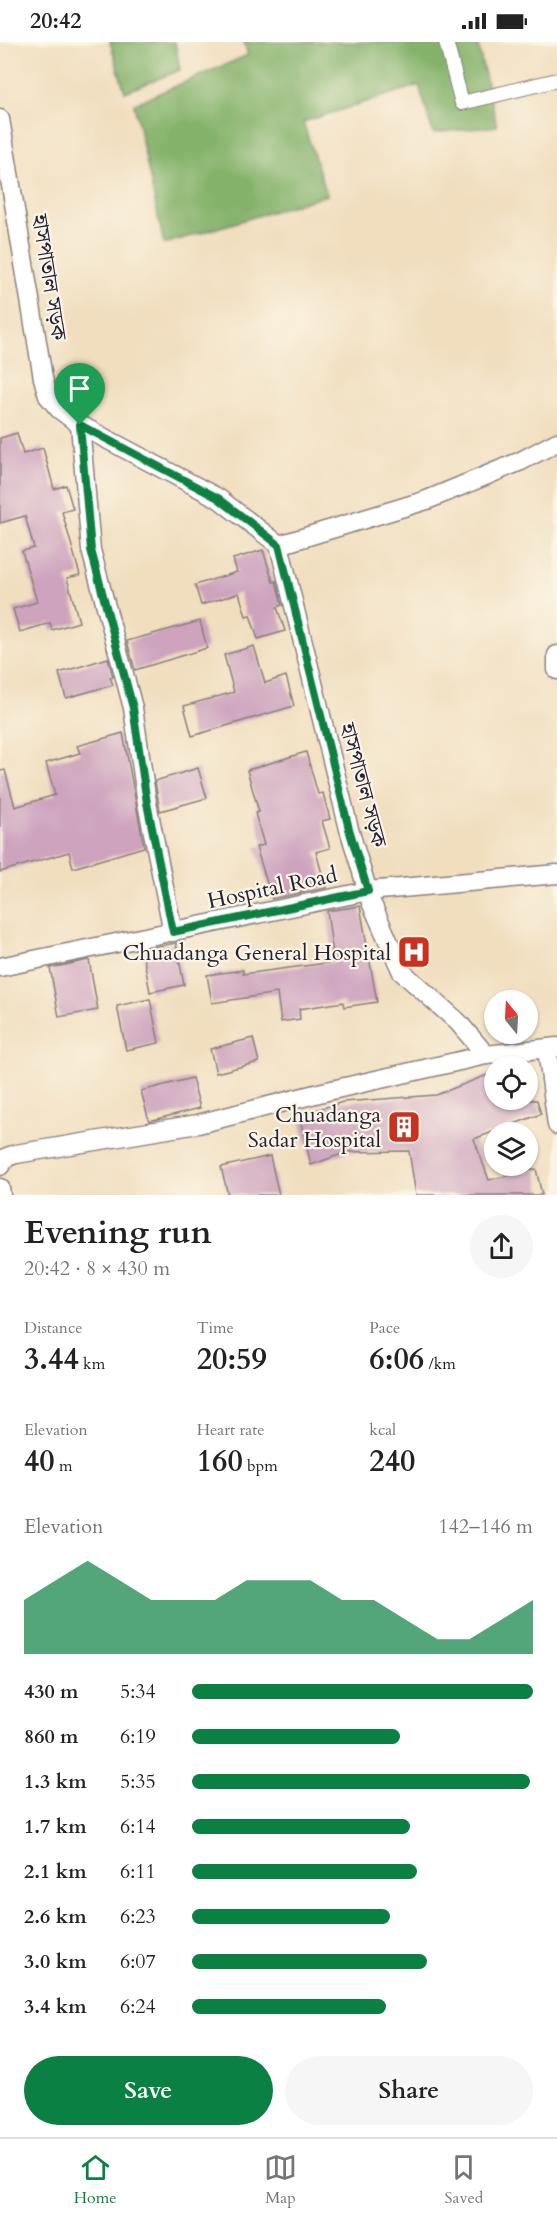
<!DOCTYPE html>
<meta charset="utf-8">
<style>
:root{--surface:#fff;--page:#f6f6f6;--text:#222;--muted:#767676;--line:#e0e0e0;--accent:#0b8043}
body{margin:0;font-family:Cardo,"Noto Serif Bengali",serif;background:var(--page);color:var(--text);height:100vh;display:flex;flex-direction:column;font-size:22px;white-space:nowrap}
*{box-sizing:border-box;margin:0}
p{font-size:20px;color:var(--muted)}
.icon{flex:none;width:33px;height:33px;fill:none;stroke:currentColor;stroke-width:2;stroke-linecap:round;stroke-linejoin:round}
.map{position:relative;height:1153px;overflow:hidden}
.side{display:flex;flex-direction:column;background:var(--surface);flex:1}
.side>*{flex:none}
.needle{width:39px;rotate:342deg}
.fabs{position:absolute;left:484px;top:948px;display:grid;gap:12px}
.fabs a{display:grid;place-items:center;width:54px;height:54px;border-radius:50%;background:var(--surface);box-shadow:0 2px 4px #0004;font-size:30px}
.pin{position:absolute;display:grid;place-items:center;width:51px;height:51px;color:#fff;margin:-62px -26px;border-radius:50% 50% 50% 0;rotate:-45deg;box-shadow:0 0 6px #0007}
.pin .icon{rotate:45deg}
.round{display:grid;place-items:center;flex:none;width:63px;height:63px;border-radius:32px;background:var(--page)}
.summary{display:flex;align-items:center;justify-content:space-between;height:102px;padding:0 24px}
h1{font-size:33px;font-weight:700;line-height:45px}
.metrics{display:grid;grid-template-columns:repeat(3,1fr);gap:9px;height:102px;padding:6px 24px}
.metrics div{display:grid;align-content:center}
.metrics b{font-size:30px;font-weight:700}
.metrics small{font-size:16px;font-weight:400}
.metrics p{font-size:16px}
.chart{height:168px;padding:12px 24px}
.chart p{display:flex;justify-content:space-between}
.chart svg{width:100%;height:108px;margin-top:6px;fill:var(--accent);opacity:.7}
.button{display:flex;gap:12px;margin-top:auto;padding:12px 24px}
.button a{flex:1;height:69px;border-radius:36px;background:var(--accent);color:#fff;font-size:24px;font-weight:700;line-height:69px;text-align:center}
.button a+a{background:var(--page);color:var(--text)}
ul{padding:0 24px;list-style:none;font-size:20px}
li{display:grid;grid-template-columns:96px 72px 1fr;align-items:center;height:45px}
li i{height:15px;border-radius:8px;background:var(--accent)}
.status{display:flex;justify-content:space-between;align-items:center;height:42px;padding:0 30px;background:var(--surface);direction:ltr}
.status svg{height:16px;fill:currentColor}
.tab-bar{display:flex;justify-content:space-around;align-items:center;height:84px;border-top:2px solid var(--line);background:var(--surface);font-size:16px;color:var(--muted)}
.tab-bar a{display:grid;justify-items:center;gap:3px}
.tab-bar .current{color:var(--accent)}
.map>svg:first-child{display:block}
</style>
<div class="status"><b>20:42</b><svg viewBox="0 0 49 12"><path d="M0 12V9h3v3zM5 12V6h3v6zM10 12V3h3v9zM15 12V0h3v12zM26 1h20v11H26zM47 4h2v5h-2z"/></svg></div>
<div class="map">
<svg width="557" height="1153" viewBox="0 0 557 1153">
<rect width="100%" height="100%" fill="#fcf5e5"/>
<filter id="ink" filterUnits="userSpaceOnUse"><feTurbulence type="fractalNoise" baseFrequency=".0167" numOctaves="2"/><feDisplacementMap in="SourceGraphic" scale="12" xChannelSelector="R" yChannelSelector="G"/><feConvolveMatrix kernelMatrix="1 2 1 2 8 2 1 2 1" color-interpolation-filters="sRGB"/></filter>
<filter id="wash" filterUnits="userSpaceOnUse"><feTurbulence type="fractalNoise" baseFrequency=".008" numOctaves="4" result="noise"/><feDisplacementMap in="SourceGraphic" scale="24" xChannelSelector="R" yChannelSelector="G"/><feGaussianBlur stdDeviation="1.35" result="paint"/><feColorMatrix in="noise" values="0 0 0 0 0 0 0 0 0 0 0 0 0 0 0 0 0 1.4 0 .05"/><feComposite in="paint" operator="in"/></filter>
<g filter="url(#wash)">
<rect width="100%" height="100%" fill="#f1debf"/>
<!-- forest -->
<g fill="#84b26b" stroke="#536a53" stroke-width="1.5">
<polygon points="110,0 175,0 180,28 125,50"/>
<polygon points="244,0 477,0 497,84 433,91 419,43 303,80 327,153 164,202 134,62 248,13"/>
</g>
<g id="blocks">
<!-- building -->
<g fill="#cda3be">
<polygon points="17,391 23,412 43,406 54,447 66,443 73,467 62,470 80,533 67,536 79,580 52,588 50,581 20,590 13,567 37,560 22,509 34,506 25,474 0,481 0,396"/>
<polygon points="263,508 273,540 276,539 282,563 277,565 285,589 258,597 250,573 246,574 239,551 201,563 195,543 237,530 233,517"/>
<polygon points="200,579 207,606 135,628 127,599"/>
<polygon points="254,604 265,641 286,634 294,664 192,694 184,664 234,650 224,613"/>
<polygon points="108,616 113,635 110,635 113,643 66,656 59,631"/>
<polygon points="123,691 144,805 73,826 69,810 0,830 0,729 5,728 15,765 55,753 46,721 80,711 77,704"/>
<polygon points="306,710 318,752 323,751 330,777 322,779 330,806 316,810 326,846 272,857 256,805 264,803 255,771 259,770 247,728"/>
<polygon points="198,726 207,756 160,769 155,739"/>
<polygon points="360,864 377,960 344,965 343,960 299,967 300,977 281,980 277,951 212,961 207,933 243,928 243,932 334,920 327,869"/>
<polygon points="176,901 184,943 150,950 142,907"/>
<polygon points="89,918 98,968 59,975 50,926"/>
<polygon points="150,957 159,1001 126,1008 117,964"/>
<polygon points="253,996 259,1020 216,1031 210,1007"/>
<polygon points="495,1030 495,1058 537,1058 541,1072 474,1097 489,1138 536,1127 542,1153 416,1153 409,1109 347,1110 311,1123 299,1073 343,1060 436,1053"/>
<polygon points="192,1036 200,1066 149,1079 141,1049"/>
<polygon points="270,1114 279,1153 228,1153 221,1125"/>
</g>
</g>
</g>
<g filter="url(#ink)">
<use href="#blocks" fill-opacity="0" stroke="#8a807d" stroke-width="1.5"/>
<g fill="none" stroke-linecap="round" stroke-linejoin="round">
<!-- pedestrian casing -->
<g stroke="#8a807d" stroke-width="16">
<polyline id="pedestrian" points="446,0 462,61 557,38"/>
</g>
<!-- minor casing -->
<g stroke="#8a807d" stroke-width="21">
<g id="minor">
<polyline points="0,77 43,336 48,354 59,367 80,383 218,456 279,503 349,787 371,860 402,930 458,980 486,1013 323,1050 198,1082 16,1112 7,1115 0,1124"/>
<polyline points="80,383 91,508 133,666 147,761 173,890"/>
<polyline points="279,503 427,458 521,419 557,400"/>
<polyline points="557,613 557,628"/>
<polyline points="0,925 368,849 557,832"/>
<polyline points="547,1007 557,1083"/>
<polyline points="486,1013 557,1005"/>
<polyline points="0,1146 1,1153"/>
</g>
</g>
<!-- pedestrian -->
<use href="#pedestrian" stroke="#fff" stroke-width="14"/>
<!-- minor -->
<use href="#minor" stroke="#fff" stroke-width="18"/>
</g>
</g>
<g fill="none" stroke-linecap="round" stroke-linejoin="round" filter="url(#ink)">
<!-- route casing -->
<g stroke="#fff" stroke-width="12">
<polygon id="route" points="80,383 218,456 279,503 349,787 368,849 173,890 147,761 133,666 91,508"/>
</g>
<!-- route -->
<use href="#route" stroke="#0b8043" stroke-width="8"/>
</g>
<!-- icons -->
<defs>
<g id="hospital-square" transform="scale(1.725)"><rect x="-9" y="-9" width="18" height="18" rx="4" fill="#c8321e" stroke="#fcf5e5"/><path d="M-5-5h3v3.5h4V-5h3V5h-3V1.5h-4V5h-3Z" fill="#fff"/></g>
<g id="building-square" transform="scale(1.725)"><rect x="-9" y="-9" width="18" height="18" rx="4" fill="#c8321e" stroke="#fcf5e5"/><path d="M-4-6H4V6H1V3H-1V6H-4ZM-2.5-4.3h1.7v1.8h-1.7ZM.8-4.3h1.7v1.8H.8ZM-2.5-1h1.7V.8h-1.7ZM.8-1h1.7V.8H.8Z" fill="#fff"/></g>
</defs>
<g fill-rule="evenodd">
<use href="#hospital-square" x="414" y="910"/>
<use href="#building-square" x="404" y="1085"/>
</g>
<g text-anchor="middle" stroke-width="4.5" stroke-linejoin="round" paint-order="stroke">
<!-- street labels -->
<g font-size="22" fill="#22223b" stroke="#fcf5e5">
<text transform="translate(50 235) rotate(81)" y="8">হাসপাতাল সড়ক</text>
<text transform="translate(364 743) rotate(75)" y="8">হাসপাতাল সড়ক</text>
<text transform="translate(272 845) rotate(-12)" y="8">Hospital Road</text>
</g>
<!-- poi labels -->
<g font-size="22" fill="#22223b" stroke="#fcf5e5" text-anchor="end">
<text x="391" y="918">Chuadanga General Hospital</text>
<text x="381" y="1080">Chuadanga<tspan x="381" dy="25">Sadar Hospital</tspan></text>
</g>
</g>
</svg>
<div class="fabs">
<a><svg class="needle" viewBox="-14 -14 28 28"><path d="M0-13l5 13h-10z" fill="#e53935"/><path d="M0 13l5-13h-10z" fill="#767676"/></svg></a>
<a><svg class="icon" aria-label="locate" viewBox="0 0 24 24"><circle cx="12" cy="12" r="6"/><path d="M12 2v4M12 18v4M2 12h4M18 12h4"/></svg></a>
<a><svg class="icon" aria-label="layers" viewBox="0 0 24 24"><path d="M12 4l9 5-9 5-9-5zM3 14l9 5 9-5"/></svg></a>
</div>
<div class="pin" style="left:80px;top:383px;background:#1e9e55"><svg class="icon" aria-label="arrive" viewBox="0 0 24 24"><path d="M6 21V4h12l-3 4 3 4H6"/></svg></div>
</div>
<section class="side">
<div class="summary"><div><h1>Evening run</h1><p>20:42 · 8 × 430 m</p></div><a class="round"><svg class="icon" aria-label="share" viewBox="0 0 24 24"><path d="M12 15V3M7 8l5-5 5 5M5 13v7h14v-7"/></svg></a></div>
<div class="metrics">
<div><p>Distance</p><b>3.44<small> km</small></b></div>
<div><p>Time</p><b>20:59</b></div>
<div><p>Pace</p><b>6:06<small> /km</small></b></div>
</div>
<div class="metrics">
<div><p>Elevation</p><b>40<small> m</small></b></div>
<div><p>Heart rate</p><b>160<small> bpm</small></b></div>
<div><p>kcal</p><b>240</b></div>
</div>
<div class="chart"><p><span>Elevation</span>142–146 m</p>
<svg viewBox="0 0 160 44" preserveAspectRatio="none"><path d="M0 44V22L10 14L20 6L30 14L40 22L50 22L60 22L70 14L80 14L90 14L100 22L110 22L120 30L130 38L140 38L150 30L160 22V44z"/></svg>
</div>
<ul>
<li><b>430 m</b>5:34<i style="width:100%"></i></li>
<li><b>860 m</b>6:19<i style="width:61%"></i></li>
<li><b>1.3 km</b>5:35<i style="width:99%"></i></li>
<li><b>1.7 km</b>6:14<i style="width:64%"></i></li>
<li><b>2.1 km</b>6:11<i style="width:66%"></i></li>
<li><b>2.6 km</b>6:23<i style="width:58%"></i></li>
<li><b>3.0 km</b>6:07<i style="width:69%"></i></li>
<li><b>3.4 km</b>6:24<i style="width:57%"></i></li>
</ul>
<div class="button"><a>Save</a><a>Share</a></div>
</section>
<nav class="tab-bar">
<a class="current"><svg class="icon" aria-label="home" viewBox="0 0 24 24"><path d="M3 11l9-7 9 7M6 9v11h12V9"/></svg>Home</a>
<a><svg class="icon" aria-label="map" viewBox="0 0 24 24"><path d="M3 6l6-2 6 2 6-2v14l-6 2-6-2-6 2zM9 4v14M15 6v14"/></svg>Map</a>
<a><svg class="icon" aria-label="saved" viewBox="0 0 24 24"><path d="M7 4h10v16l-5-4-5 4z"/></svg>Saved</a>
</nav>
